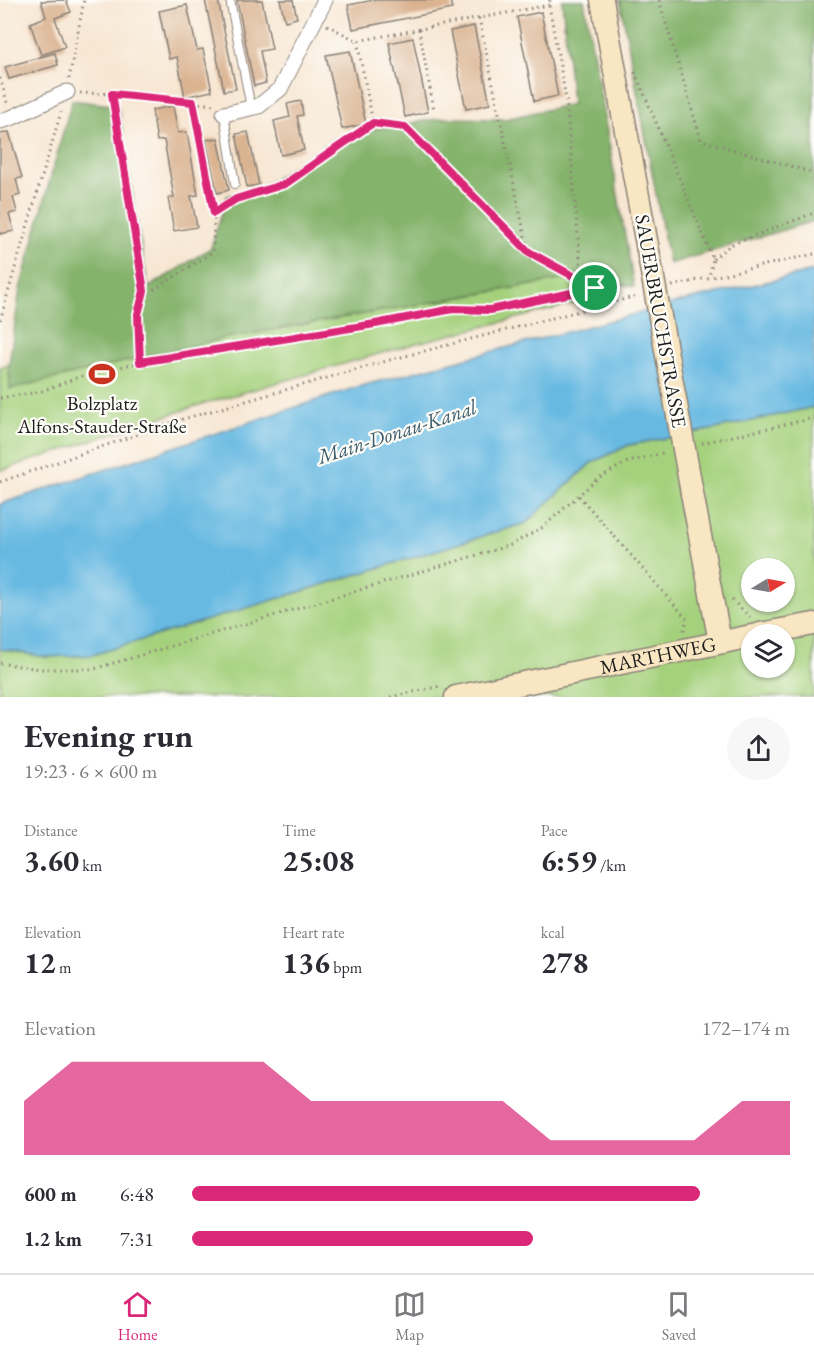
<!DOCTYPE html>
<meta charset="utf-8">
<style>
:root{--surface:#fff;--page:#f7f7f7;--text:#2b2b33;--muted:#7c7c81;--line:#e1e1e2;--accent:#db2777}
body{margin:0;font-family:"EB Garamond",serif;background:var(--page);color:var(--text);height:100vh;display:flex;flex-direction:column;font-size:22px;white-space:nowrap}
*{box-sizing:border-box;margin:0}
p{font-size:20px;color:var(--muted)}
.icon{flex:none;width:33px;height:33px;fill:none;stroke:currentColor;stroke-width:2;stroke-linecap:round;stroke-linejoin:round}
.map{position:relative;height:697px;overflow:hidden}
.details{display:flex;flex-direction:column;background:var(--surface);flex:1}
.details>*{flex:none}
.needle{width:39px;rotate:80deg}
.fabs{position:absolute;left:741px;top:558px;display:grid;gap:12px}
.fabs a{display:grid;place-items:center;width:54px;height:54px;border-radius:50%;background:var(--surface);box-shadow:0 2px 4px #0004;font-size:30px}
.pin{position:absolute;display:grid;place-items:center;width:51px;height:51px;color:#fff;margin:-26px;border:3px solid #fff;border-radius:50%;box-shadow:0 2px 6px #0007}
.round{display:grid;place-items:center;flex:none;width:63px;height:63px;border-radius:32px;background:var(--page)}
.headline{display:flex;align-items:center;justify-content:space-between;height:102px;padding:0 24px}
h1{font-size:33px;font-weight:700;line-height:45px}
.metrics{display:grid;grid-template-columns:repeat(3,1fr);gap:9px;height:102px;padding:6px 24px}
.metrics div{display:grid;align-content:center}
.metrics b{font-size:30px;font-weight:700}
.metrics small{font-size:16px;font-weight:400}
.metrics p{font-size:16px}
.chart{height:168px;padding:12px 24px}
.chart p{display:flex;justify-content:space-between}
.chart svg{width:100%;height:108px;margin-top:6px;fill:var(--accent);opacity:.7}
ul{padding:0 24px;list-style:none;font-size:20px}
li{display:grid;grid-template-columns:96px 72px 1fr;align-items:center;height:45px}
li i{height:15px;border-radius:8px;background:var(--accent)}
.tab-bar{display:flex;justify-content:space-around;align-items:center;height:84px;border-top:2px solid var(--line);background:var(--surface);font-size:16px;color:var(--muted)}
.tab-bar a{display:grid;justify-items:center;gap:3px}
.tab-bar .on{color:var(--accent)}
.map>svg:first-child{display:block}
</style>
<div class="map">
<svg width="814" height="697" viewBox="0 0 814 697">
<rect width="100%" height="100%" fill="#fdfcf7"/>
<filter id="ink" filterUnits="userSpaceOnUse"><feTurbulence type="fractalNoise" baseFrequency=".0167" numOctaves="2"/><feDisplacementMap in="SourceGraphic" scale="12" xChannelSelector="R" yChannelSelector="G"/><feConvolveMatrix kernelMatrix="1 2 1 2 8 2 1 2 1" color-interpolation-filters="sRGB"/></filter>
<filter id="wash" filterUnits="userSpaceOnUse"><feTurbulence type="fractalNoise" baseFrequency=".008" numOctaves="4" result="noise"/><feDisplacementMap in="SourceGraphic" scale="24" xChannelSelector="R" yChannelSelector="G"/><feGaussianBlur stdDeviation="1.35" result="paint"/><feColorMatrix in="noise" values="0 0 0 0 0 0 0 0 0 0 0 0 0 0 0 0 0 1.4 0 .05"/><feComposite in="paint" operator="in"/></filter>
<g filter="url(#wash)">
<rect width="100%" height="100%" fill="#f7e6d2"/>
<!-- green -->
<g fill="#a5d17d" stroke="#60764c" stroke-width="1.5" fill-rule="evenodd">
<polygon points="583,276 602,297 417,343 196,406 0,471 0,368 9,365 10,388 225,338"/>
<path d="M814,407V697H0V649L46,657L92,655L526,523L591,463L629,445L715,429ZM752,568H784V602H752ZM752,634H784V668H752Z"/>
</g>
<!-- forest -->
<g fill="#84b36c" stroke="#506844" stroke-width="1.5">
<polygon points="562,0 584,0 634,287 582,276 225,338 10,389 9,365 20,289 72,100 118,106 148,288 211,248 227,196 259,189 339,137 378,128 443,118 505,119 572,104"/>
<polygon points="620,0 814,0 814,221 669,264"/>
</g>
<!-- water -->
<polygon fill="#67b9e2" stroke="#426a7f" stroke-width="1.5" points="814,271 814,407 715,429 629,445 591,463 526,523 92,655 46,657 0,649 0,504 357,387 688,300"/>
<g id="blocks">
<!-- building -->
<g fill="#dab391">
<polygon points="66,0 71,12 55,18 65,47 41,55 30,23 46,17 41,1"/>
<polygon points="205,0 218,0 236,89 224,91"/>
<polygon points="237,0 262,0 272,49 260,51 266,83 254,86"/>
<polygon points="280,0 293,0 297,18 285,21"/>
<polygon points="374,0 450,0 452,9 353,29 348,5"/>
<polygon points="187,5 197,50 203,49 212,91 185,97 177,57 169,59 159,11"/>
<polygon points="541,12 558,96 534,101 517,17"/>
<polygon points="474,26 490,104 466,109 450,31"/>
<polygon points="413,38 428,112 405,117 389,43"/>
<polygon points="350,51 366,124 342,129 326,55"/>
<polygon points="55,53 58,65 9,79 5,67"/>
<polygon points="301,101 303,115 297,116 304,150 281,155 274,121 290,117 287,104"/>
<polygon points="173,106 178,133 187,132 198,195 191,196 197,227 174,231 168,198 174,197 164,140 157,141 152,110"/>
<polygon points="9,132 22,178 16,179 20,195 13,197 17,212 9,214 14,231 0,234 0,134"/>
<polygon points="248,132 259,185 247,187 236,134"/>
<polygon points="218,138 229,190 217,193 206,140"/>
</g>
</g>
</g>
<g filter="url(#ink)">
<use href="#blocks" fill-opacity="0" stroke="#8a8177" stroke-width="1.5"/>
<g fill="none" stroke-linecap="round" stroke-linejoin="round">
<!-- lane casing -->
<g stroke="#8a8177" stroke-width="10">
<g id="lane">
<polyline points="230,0 251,108"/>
<polyline points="224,114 235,184"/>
</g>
</g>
<!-- street casing -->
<g stroke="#8a8177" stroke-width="17">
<g id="street">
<polyline points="224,114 259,106 280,89 325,0"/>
<polyline points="0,121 11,118 67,92"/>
</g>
</g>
<!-- secondary casing -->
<g stroke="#8a8177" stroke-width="25">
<g id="secondary">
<polyline points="602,0 647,245"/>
<polyline points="692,493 720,642"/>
<polyline points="760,634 814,624"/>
<path id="s1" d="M456,697L752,636"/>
</g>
</g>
<!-- path -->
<g stroke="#8a8177" stroke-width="3" stroke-dasharray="1.5 4.5" stroke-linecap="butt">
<polyline points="550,0 549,5 566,99 581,271 594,286"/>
<polyline points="659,0 701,140 814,173"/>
<polyline points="479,18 528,251"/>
<polyline points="327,25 357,41 549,5"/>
<polyline points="419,29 434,110"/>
<polyline points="357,41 373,123"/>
<polyline points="635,72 713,259 709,277"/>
<polyline points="0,78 8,105"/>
<polyline points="69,79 84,0"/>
<polyline points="80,93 115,94 214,105"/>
<polyline points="112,94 144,296 213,252 214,213 236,199 285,185 373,123 405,127 529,252 618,301"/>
<polyline points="193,102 214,213"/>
<polyline points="713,259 730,245 814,213"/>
<polyline points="672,286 814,254"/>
<polyline points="0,320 61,112"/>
<polyline points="140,362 138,314 144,296"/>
<polyline points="0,398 39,392 79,377 140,362 375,324 453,309 490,310 595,288"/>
<polyline points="702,443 814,418"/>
<polyline points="0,482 176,421 390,360 637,296"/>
<polyline points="579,496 687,619 684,631"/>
<polyline points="732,600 750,617"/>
<polyline points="0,663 39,669 94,669 511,545 543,527 598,478 628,462 666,452"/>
<polyline points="390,697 441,686"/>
</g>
<!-- lane -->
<use href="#lane" stroke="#fff" stroke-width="8"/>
<!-- street -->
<use href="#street" stroke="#fff" stroke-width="15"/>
<!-- secondary -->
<use href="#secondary" stroke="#f9e7c3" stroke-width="22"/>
<!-- secondary-bridge casing -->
<g stroke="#8a8177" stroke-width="25" stroke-linecap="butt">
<polyline id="secondary-bridge" points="647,245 692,493"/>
</g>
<!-- secondary-bridge -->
<use href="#secondary-bridge" stroke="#f9e7c3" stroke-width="22"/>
</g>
</g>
<g fill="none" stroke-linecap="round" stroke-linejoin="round" filter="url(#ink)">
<!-- route casing -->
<g stroke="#fff" stroke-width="12">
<polygon id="route" points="112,94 193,102 214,213 236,199 285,184 373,123 405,127 529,252 595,288 490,310 453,309 375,324 140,362 138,314 144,291"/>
</g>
<!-- route -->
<use href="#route" stroke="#db2777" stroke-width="8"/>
</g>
<!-- icons -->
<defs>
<g id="stadium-bare" transform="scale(2.07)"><path d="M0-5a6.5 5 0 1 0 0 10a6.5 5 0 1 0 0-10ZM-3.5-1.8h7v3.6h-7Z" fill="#c8321e" stroke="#fdfcf7" stroke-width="2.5" paint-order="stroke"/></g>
</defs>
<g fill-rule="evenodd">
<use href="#stadium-bare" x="102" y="374"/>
</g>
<g text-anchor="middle" stroke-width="4.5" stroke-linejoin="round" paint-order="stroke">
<!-- street labels -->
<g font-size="20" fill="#1c1c1c" stroke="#fdfcf7">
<text transform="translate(661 321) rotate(80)" y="7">SAUERBRUCHSTRASSE</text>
<text dy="7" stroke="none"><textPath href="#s1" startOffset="206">MARTHWEG</textPath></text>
</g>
<!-- poi labels -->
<g font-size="20" fill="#1c1c1c" stroke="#fdfcf7">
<text x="102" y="410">Bolzplatz<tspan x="102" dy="23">Alfons-Stauder-Straße</tspan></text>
</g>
<!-- water labels -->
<g font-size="21" font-style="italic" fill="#3a5b6b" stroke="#fdfcf7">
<text transform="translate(397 432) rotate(-18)" y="7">Main-Donau-Kanal</text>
</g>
</g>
</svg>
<div class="fabs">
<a><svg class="needle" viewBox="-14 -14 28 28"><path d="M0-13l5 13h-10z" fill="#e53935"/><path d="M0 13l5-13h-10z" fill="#7c7c81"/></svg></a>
<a><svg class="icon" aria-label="layers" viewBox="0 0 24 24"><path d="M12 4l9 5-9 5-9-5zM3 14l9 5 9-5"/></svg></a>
</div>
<div class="pin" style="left:595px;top:288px;background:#1e9e55"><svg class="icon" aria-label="arrive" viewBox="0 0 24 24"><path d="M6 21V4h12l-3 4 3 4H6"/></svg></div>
</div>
<section class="details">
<div class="headline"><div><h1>Evening run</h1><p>19:23 · 6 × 600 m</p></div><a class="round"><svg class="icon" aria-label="share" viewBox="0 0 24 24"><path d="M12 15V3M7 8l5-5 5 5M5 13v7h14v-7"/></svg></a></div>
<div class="metrics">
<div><p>Distance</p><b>3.60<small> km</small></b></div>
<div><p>Time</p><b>25:08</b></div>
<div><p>Pace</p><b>6:59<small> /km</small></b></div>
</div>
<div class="metrics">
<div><p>Elevation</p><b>12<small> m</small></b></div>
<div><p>Heart rate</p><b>136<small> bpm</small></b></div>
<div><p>kcal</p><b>278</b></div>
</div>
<div class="chart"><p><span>Elevation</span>172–174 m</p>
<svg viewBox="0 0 160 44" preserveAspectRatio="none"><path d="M0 44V22L10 6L20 6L30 6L40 6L50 6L60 22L70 22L80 22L90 22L100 22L110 38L120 38L130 38L140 38L150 22L160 22V44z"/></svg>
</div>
<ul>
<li><b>600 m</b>6:48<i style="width:85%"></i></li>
<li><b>1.2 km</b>7:31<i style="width:57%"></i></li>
</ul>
</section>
<nav class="tab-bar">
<a class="on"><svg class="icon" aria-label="home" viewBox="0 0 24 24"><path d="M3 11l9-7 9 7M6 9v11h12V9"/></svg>Home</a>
<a><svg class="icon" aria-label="map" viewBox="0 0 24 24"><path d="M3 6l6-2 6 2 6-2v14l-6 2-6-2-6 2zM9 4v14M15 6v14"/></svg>Map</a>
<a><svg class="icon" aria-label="saved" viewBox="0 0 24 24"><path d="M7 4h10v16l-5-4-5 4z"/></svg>Saved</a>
</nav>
